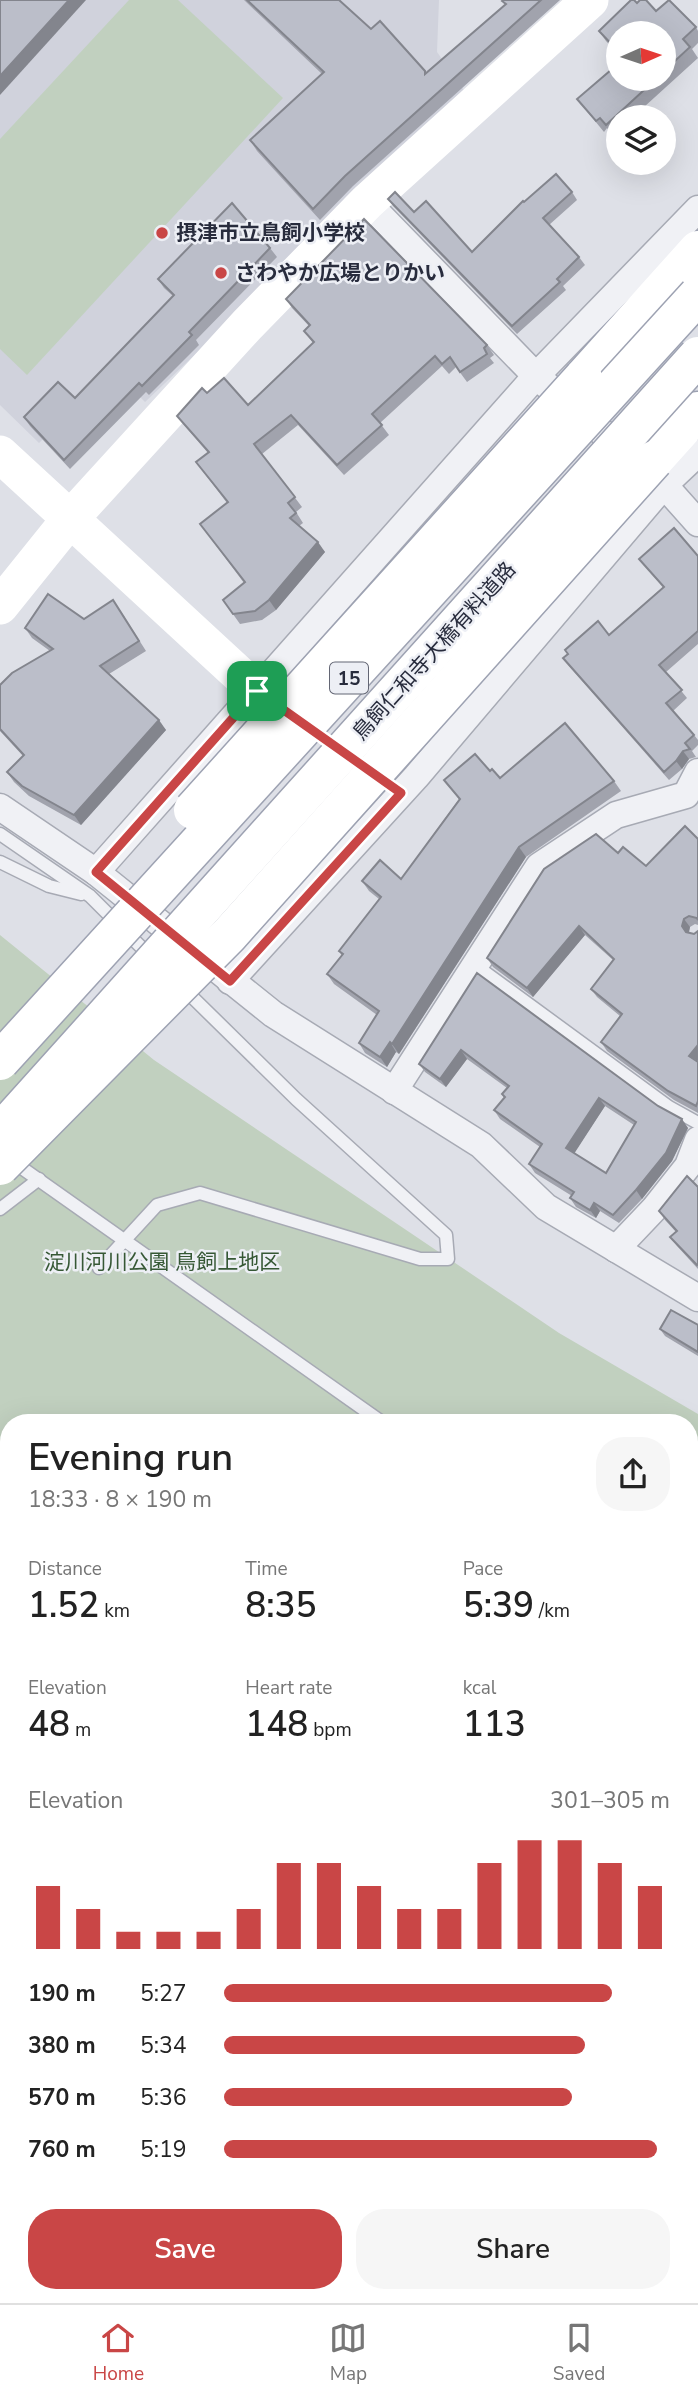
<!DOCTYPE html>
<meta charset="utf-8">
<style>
:root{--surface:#fff;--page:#f6f6f6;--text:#222;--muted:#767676;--line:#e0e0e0;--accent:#c94646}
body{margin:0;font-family:"Nunito Sans","Noto Sans JP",sans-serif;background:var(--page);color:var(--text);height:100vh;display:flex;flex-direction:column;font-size:26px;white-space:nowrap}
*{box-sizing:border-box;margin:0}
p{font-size:23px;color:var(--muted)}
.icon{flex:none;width:38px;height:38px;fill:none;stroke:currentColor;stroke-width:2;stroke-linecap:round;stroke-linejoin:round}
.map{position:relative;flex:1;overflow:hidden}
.drawer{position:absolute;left:0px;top:1414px;width:698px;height:889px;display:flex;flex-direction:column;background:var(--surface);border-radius:28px 28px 0 0;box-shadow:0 7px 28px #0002}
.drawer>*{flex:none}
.needle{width:46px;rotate:87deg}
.tools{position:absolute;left:606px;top:21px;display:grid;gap:14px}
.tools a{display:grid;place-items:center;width:70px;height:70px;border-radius:50%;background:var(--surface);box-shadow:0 7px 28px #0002;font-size:35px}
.pin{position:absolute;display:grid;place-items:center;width:60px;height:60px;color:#fff;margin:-30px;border-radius:14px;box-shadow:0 4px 10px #0006}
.round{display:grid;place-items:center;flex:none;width:74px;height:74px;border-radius:28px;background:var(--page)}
.head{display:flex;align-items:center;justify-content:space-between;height:119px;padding:0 28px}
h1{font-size:38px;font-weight:600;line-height:52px}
.figures{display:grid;grid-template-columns:repeat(3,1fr);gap:10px;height:119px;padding:7px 28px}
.figures div{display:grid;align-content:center}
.figures b{font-size:35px;font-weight:600}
.figures small{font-size:19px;font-weight:400}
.figures p{font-size:19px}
.chart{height:196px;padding:14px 28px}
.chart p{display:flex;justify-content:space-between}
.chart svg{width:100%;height:126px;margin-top:7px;stroke:var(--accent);stroke-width:6}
.action{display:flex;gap:14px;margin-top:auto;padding:14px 28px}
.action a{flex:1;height:80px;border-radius:28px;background:var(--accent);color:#fff;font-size:28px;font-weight:600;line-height:80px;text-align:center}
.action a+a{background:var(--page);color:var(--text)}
ul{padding:0 28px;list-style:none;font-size:23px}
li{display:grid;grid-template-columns:112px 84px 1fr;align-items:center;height:52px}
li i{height:18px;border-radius:9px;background:var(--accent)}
.tab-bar{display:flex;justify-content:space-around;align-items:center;height:98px;border-top:2px solid var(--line);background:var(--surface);font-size:19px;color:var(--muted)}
.tab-bar a{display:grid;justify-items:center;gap:4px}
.tab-bar .current{color:var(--accent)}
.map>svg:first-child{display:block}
</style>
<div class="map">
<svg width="698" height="2303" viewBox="0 0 698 2303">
<rect width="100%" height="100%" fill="#dee0e7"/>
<!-- built -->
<polygon fill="#d0d2dc" points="9,0 439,0 437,52 468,96 145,402 113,370 39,443 0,405 0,10"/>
<!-- green -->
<g fill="#c1d0bf" fill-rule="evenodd">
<polygon points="129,0 178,0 283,98 27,375 0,349 0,139"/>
<path d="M0,935L154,1060L559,1333L698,1414V2303H0ZM9,1423H690V2294H9Z"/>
</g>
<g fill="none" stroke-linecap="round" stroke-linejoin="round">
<!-- lane casing -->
<g stroke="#a7aab4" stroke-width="15">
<g id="lane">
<polyline points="0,834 90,896 151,957"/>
<polyline points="0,862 49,886 81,894"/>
<polyline points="475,965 669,1107 698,1123"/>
<polyline points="12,1161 383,1423"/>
<polyline points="0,1209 39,1179"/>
<polyline points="99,1268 157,1205 200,1193 420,1259 448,1259 446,1235 296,1099 182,987"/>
<polyline points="690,1616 698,1621"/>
</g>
</g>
<!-- street casing -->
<g stroke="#a7aab4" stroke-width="29">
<g id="street">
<polyline points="367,202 536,376 664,485 698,523"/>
<polyline points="0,807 96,872 273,1014 481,1145 546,1207 698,1298"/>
<polyline points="96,872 536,376 698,209"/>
<polyline points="230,981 416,777 664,485 698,453"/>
<polyline points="394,1091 539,866 616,815 686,795 698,772"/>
<polyline points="616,1249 654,1209 688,1166 698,1140"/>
</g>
</g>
<!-- primary casing -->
<g stroke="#9da2b2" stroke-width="41">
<g id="primary">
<polyline points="583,378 698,250"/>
<polyline points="654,460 698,411"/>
</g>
</g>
<!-- lane -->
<use href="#lane" stroke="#f0f1f5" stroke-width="12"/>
<!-- street -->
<use href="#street" stroke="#f0f1f5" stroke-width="26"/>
<!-- secondary -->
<g stroke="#fff" stroke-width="37">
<polyline points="0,454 257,691"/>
<polyline points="0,606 70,519 247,325 367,202 590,0"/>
</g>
<!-- primary -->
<use href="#primary" stroke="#fff" stroke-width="38"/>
<!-- primary-bridge casing -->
<g stroke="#9da2b2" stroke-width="41" stroke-linecap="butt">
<g id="primary-bridge">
<polyline points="193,810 583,378"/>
<polyline points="0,1061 698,295"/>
<polyline points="0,1133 698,356"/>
<polyline points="0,1166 229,935 654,460"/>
</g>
</g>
<!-- primary-bridge -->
<use href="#primary-bridge" stroke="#fff" stroke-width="38"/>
</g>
<!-- wall -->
<g fill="#a1a3ad" fill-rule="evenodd">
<polygon points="244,0 339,0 371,29 426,73 505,5 502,1 503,0 560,0 353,186 320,220 257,151 250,140 322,74"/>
<polygon points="656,11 696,27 698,31 698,43 692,49 698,58 633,117 618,117 618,131 613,135 607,128 604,132 577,99 618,79 663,79 663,33 618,33 618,54 606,41 599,31"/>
<polygon points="572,192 577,200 549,225 579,257 585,265 563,286 566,290 517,334 393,206 388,199 414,212 472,252 524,202"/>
<polygon points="270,248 277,257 196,340 199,345 149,395 146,392 70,469 30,426 24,417 75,398 173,296 164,288 158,279"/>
<polygon points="286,299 487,345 494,355 490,358 494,363 467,382 456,367 449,374 442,366 380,423 389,435 344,475 298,425 262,454 302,507 296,512 303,523 299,526 325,552 276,610 262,620 240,624 223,600 244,583 200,524 227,503 196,462 208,453 184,425 177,416 207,393 248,405 313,343 304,331 309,326 292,308"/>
<polygon points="698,556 698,644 666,672 687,698 673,711 694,735 698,740 698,745 692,751 696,757 689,759 682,769 669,780 569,666 563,658 609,635 663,587 639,559"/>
<polygon points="120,610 146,651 109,674 166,730 81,825 29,796 14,782 7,772 23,756 0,731 0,685 50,651 32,638 25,628 84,619"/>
<polygon points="490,771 500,778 614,781 621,791 526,857 399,1054 396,1052 387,1067 365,1053 359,1043 377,1015 334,984 327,974 342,956 339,951 379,899 369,891 362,881 401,879 459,799 444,780"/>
<polygon points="698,839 698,925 695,924 690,927 689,933 694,934 698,931 698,1113 674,1100 607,1051 601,1042 620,1016 597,997 591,989 613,960 585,935 533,997 493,967 487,958 618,853 646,866"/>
<path d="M477,973L688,1128L672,1161L642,1199L619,1223L600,1211L596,1218L576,1207L570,1198L572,1196L535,1173L529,1164L540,1147L500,1119L494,1110L504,1098L502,1094L507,1088L467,1059L446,1087L425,1072L419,1064ZM605,1106L634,1125L606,1173L574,1153Z"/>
<polygon points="698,1187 698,1269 677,1246 670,1237 676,1232 665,1220 659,1211"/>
<polygon points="698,1325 698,1356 665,1336 660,1329"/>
</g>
<!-- shaded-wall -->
<g fill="#83858d">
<polygon points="69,0 86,0 0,95 0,76"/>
<polygon points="318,542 325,552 276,610 269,600"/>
<polygon points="159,720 166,730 81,825 74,815"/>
<polygon points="683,751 689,759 682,769 676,761"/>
<polygon points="519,847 526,857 399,1054 392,1044"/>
<polygon points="684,919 690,927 688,935 682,926"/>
<polygon points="579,926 585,935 533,997 527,988"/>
<polygon points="390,1042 396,1052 387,1067 380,1057"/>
<polygon points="698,1045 698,1061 689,1056"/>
<polygon points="461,1050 467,1059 446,1087 440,1079"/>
<polygon points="599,1098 605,1106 572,1157 566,1148"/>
<polygon points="682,1119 688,1128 672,1161 642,1199 636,1190"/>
<polygon points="594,1203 600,1211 596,1218 590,1210"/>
</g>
<!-- building -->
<g fill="#bbbec9" stroke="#83858d" stroke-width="2" fill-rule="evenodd">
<polygon points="0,0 69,0 0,76"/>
<polygon points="247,0 339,0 371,29 380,21 425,71 425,74 506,4 502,1 503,0 541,0 345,176 313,209 250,140 324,72"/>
<polygon points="631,0 634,0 637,3 640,0 646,0 656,11 669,0 696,27 683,39 690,47 663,72 663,33 618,33 618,51 599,31"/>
<polygon points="618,64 618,79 656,79 606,125 600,118 596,121 577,99"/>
<polygon points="556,174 572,192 543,218 579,257 557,279 560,282 512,326 388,199 395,192 414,212 426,201 472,252 523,201 524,202"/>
<polygon points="232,203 270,248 189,332 192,335 142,386 139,383 64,460 24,417 58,382 75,398 174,295 158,279"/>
<polygon points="364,219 487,345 484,348 487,354 460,372 450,357 442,364 435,356 372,414 382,425 337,465 291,415 254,444 295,497 288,503 296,513 290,518 318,542 269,600 255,611 233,614 223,600 245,582 200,524 228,502 196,462 209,452 177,416 202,388 207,393 224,378 248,405 314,342 304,331 310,325 286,299"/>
<polygon points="674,528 698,556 698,631 659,665 682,690 666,703 694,735 685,743 690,749 683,751 676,761 664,772 563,658 568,654 565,650 598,621 609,635 664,587 639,559"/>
<polygon points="48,594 84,619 113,600 139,641 100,666 159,720 74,815 22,786 7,772 24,755 0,729 0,685 12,673 53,649 25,628"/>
<polygon points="565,723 614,781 519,847 392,1044 390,1042 380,1057 359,1043 379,1011 327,974 343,954 339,951 381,897 362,881 380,860 401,879 460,799 444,780 475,754 490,771 492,769 500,778"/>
<polygon points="685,826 698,839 698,920 697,918 689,916 684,919 682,926 686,932 694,934 698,931 698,1045 689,1056 698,1062 698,1101 696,1106 668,1091 601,1042 622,1014 591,989 614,959 579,926 527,988 487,958 544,869 596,834 618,853 623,847 646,866"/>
<path d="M477,973L658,1106L682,1119L666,1153L636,1190L613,1215L594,1203L590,1210L570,1198L574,1192L529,1164L542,1144L494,1110L505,1097L502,1094L509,1086L461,1050L440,1079L419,1064ZM599,1098L636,1122L606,1173L566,1148Z"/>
<polygon points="687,1176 698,1187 698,1264 697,1265 670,1237 677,1231 659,1211"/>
<polygon points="671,1310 698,1325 698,1352 660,1329"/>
</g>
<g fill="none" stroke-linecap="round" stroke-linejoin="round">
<!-- route casing -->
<g stroke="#fff" stroke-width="14">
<polygon id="route" points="257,691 401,793 230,981 96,872"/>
</g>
<!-- route -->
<use href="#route" stroke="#c94646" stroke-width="9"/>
</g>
<!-- markers -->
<g fill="#c94646" stroke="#edeff5" stroke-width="2.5">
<circle cx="162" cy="233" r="7"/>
<circle cx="221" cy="273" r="7"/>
</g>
<g text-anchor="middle" stroke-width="5" stroke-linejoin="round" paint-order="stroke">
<!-- shield labels -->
<rect fill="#edeff5" stroke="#636674" stroke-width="2" x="330" y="662.5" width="38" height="31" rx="5"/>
<g font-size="19" font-weight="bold" fill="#282c3d">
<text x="349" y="685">15</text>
</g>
<!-- poi labels -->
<g font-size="21" font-weight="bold" fill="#282c3d" stroke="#edeff5" text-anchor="start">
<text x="176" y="240">摂津市立鳥飼小学校</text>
<text x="235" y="280">さわやか広場とりかい</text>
</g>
<!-- street labels -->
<g font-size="21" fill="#282c3d" stroke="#edeff5">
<text transform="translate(434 651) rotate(-48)" y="7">鳥飼仁和寺大橋有料道路</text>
</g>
<!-- park labels -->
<g font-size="21" fill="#365835" stroke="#edeff5">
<text x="162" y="1269">淀川河川公園 鳥飼上地区</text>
</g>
</g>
</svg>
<div class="tools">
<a><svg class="needle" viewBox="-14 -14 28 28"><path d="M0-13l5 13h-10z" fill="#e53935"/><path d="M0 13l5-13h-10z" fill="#767676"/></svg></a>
<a><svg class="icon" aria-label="layers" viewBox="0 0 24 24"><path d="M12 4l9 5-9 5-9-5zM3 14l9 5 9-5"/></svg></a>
</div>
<div class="pin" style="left:257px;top:691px;background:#1e9e55"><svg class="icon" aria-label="arrive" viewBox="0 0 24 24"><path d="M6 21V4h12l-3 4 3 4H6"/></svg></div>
<section class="drawer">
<div class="head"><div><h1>Evening run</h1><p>18:33 · 8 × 190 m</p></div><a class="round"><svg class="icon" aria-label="share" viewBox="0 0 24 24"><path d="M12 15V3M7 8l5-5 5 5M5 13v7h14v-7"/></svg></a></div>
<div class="figures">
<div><p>Distance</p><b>1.52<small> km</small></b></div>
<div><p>Time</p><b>8:35</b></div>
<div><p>Pace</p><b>5:39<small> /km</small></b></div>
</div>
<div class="figures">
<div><p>Elevation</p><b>48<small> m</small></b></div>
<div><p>Heart rate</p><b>148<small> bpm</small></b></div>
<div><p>kcal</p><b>113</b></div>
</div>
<div class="chart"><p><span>Elevation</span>301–305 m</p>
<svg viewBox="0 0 160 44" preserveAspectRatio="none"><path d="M5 44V22M15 44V30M25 44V38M35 44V38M45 44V38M55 44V30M65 44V14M75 44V14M85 44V22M95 44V30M105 44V30M115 44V14M125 44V6M135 44V6M145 44V14M155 44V22"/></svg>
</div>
<ul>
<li><b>190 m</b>5:27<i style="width:87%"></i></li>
<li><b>380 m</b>5:34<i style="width:81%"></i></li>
<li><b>570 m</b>5:36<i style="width:78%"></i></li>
<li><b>760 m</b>5:19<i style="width:97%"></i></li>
</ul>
<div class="action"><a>Save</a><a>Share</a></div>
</section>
</div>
<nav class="tab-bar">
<a class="current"><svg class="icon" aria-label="home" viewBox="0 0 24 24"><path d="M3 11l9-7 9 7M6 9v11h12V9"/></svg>Home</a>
<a><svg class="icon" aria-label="map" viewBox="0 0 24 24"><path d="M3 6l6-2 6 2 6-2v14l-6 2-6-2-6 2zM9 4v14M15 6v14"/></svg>Map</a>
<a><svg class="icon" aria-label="saved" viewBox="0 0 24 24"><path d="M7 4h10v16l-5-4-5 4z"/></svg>Saved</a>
</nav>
